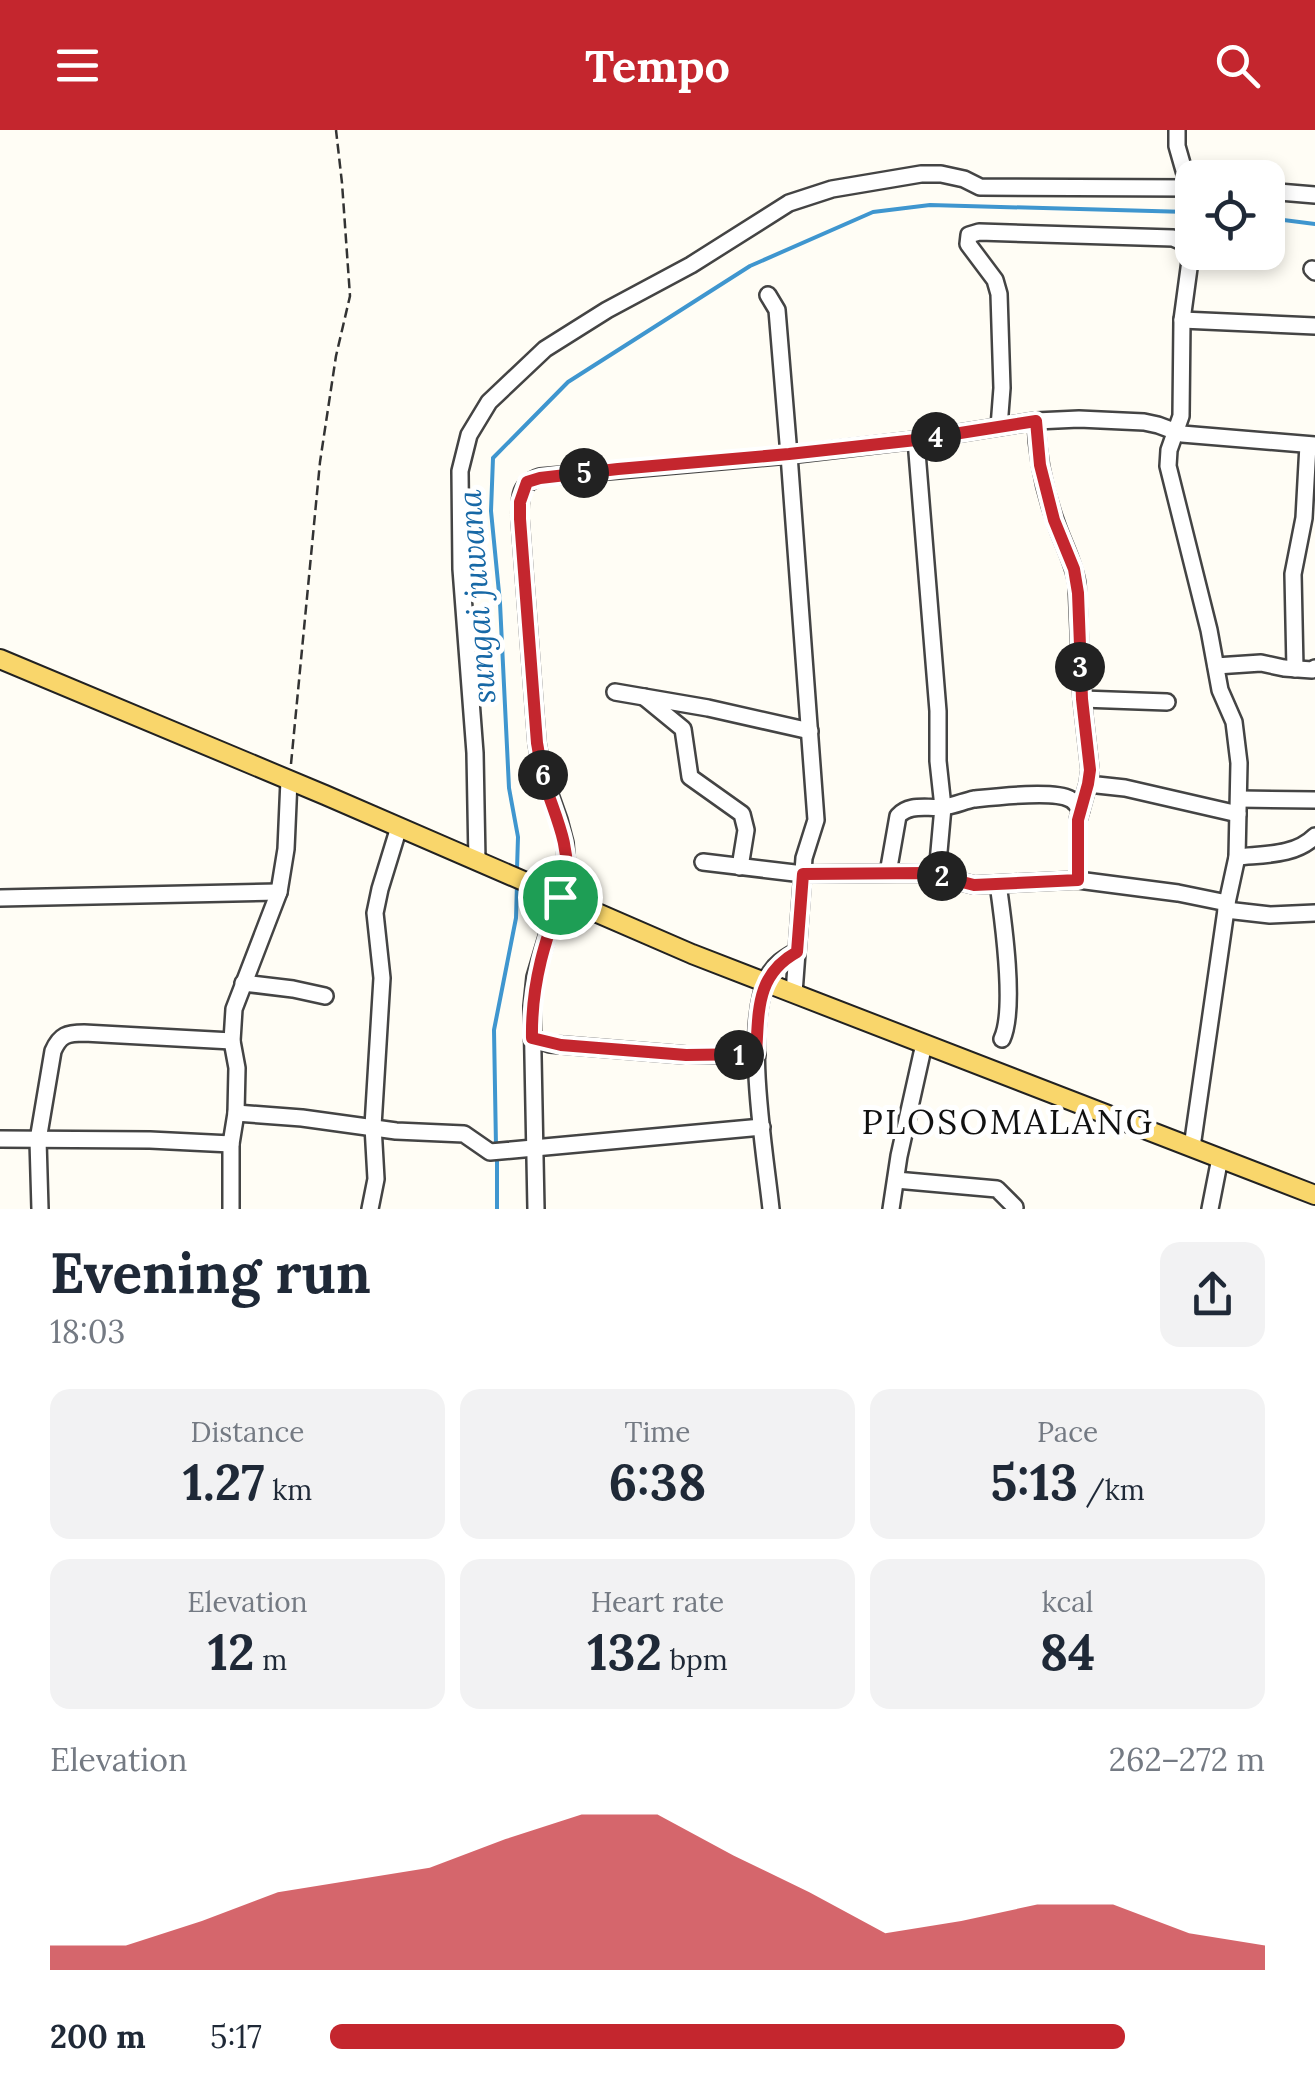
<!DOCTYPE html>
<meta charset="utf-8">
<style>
:root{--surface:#fff;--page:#f2f2f3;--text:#1f2937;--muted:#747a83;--accent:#c4262e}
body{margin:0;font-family:Lora,serif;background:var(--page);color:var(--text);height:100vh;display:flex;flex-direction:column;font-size:38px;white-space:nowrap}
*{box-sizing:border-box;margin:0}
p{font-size:32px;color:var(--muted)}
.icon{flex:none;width:55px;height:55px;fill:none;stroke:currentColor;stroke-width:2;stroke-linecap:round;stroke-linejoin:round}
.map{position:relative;height:1079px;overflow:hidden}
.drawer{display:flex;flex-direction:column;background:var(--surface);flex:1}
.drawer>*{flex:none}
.fabs{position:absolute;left:1175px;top:30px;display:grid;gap:20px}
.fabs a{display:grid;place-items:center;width:110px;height:110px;border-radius:20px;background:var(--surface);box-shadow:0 5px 15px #0003;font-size:50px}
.pin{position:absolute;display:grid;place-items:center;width:85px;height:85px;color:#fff;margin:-42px;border:5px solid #fff;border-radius:50%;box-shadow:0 2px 10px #0007}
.km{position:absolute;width:50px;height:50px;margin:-25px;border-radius:50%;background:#222;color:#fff;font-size:28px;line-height:50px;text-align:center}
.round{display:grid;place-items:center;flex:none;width:105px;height:105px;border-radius:20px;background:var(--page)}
.headline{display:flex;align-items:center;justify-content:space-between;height:170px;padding:0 50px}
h1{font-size:55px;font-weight:700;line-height:75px}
.metrics{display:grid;grid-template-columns:repeat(3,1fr);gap:15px;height:170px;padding:10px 50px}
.metrics div{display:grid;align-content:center;border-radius:20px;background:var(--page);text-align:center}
.metrics b{font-size:50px;font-weight:700}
.metrics small{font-size:28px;font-weight:400}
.metrics p{font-size:28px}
.chart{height:280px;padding:20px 50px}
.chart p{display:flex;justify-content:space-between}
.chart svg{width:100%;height:180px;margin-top:10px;fill:var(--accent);opacity:.7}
ul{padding:0 50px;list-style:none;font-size:32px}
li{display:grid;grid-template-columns:160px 120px 1fr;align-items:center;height:75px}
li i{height:25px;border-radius:12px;background:var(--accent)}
header{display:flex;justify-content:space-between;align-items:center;height:130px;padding:0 50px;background:var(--accent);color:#fff;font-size:45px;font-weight:700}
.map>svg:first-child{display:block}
</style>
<header><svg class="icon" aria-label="menu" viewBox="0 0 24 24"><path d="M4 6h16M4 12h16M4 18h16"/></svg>Tempo<svg class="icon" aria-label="search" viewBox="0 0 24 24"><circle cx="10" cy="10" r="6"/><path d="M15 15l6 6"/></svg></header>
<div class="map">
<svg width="1315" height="1079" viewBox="0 0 1315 1079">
<rect width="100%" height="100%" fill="#fffdf5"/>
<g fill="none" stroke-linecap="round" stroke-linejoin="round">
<!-- stream -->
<g stroke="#3f96cf" stroke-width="4">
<polyline points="1268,88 1315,94"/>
<polyline points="517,739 518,707 509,658 500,473 491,381 493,328 568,252 750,136 873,82 930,75 1188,82"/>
<polyline points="496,1017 494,900 516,788 517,754"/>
<polyline points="497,1027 497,1079"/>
</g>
<!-- minor casing -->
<g stroke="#444" stroke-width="20">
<g id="minor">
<polyline points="1177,0 1177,16 1189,58 1192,116 1182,190 1181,286 1169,320 1168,336 1209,500 1220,560 1234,592 1239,633 1237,727 1227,773 1192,1017"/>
<polyline points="1268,61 1315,65"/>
<polyline points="1312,139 1315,142"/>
<polyline points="1182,190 1315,196"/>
<path d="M1036,291C1037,326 1044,360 1056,393C1063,414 1074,433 1077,454L1082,569L1090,640L1088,654L1078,690V750"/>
<polyline points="999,297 1002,258 999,164 995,150 968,114 969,105 979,102 1173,108 1192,116"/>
<polyline points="916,310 938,581 938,631 943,677 937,744"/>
<polyline points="1216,536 1261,533 1284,538 1312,540 1315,538"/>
<polyline points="1295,539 1293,444 1304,388 1308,315"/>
<polyline points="615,562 708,578 810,601"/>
<polyline points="644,567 683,599 690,647 742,684 746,700 740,737"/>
<polyline points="1082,569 1167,572"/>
<polyline points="1088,654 1125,658 1238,684"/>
<polyline points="1239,669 1315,670"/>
<path d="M1237,727C1265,724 1295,726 1315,706"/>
<polyline points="477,731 475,623 461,439 460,341 469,305 489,272 545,219 607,180 691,135 789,73 832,59 921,44 941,44 964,49 980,57 1192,58"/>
<polyline points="703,732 803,744 927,743 974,755 1078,750 1178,763 1227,773"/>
<path d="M888,743L898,686C910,673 927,679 943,677C954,676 964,671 974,669C993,667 1054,660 1070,669C1073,670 1079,677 1081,680"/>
<path d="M998,754C1003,789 1016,879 1002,909"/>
<polyline points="0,768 279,762"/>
<polyline points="1226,780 1270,785 1315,783"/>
<polyline points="243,853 293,859 325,866"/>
<polyline points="794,863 804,728 816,690 789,325 916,310 1036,291 1079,289 1144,292 1158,295 1182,304 1315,315"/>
<polyline points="532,908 550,914 686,925 757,925"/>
<polyline points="236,983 302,988 396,1001 464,1004 490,1022 762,997"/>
<polyline points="0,1009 150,1010 231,1014 236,983 237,938 232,911 234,879 279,762 286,719 289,650"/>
<polyline points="231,1014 231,1079"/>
<polyline points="896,1050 997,1059 1015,1077"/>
<path d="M40,1079L38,1010L53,921C60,905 67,903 84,903L232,911"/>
<polyline points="370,1079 376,1049 373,996 382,848 375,783 380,759 399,697"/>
<path d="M536,1079L532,876L535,847L567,740L565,713L559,690L542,642L537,613L520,389C520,369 518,354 540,347L789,325L777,180L768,165"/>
<path d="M771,1079C765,1022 743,898 768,847C774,834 785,828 797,821"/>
<polyline points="891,1079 899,1026 924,914"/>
<polyline points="1210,1079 1220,1028"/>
</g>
</g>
<!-- major casing -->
<g stroke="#222" stroke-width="22">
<polyline id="major" points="0,529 325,665 692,824 1315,1065"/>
</g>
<!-- path -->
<polyline stroke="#333" stroke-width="2.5" stroke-dasharray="10 5" stroke-linecap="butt" points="291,634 320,332 336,226 350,166 342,53 336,0"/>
<!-- minor -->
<use href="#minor" stroke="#fff" stroke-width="15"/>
<!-- major -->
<use href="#major" stroke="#f9d66b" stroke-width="18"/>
</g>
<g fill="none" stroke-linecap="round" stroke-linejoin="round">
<!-- route casing -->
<g stroke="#fff" stroke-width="20">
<path id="route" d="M1036,291L1040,335L1054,390L1074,439L1078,463L1082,569L1090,640L1088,654L1078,690V750L974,755L927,743L803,744L797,822C755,845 759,882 756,924L686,925L561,915L532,908C531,849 547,806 566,752C571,712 552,681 542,644C540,634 539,623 537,613L520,389V372L527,352L540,348L618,339L789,324L916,310Z"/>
</g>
<!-- route -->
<use href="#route" stroke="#c4262e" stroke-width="12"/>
</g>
<g text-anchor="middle" stroke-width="10" stroke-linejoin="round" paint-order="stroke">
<!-- water labels -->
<g font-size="32" font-style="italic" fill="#1768a6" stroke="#fff">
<text transform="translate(477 467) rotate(-94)" y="11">sungai juwana</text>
</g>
<!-- quarter labels -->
<g font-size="35" letter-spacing="2.5" fill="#111" stroke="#fff">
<text x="1008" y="1004">PLOSOMALANG</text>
</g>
</g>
</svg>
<div class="fabs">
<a><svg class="icon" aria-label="locate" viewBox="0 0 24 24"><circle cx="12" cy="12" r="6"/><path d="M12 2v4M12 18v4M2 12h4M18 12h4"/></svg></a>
</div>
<div class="pin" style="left:560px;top:767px;background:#1e9e55"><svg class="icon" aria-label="arrive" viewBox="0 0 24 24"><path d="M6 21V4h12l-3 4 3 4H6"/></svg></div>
<b class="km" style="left:739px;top:925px">1</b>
<b class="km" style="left:942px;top:746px">2</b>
<b class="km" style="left:1080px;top:537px">3</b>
<b class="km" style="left:936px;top:307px">4</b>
<b class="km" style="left:584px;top:343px">5</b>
<b class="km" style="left:543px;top:645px">6</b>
</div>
<section class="drawer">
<div class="headline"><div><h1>Evening run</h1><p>18:03</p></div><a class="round"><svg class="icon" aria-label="share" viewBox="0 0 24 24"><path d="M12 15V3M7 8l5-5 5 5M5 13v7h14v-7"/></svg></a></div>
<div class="metrics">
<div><p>Distance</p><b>1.27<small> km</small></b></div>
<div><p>Time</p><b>6:38</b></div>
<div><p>Pace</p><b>5:13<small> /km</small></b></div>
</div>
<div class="metrics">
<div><p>Elevation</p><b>12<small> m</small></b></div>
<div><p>Heart rate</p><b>132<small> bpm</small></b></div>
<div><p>kcal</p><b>84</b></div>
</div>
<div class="chart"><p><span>Elevation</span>262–272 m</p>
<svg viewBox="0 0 160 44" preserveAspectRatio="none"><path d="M0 44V38L10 38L20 32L30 25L40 22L50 19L60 12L70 6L80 6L90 16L100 25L110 35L120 32L130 28L140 28L150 35L160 38V44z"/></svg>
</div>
<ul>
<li><b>200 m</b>5:17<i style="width:85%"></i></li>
</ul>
</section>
